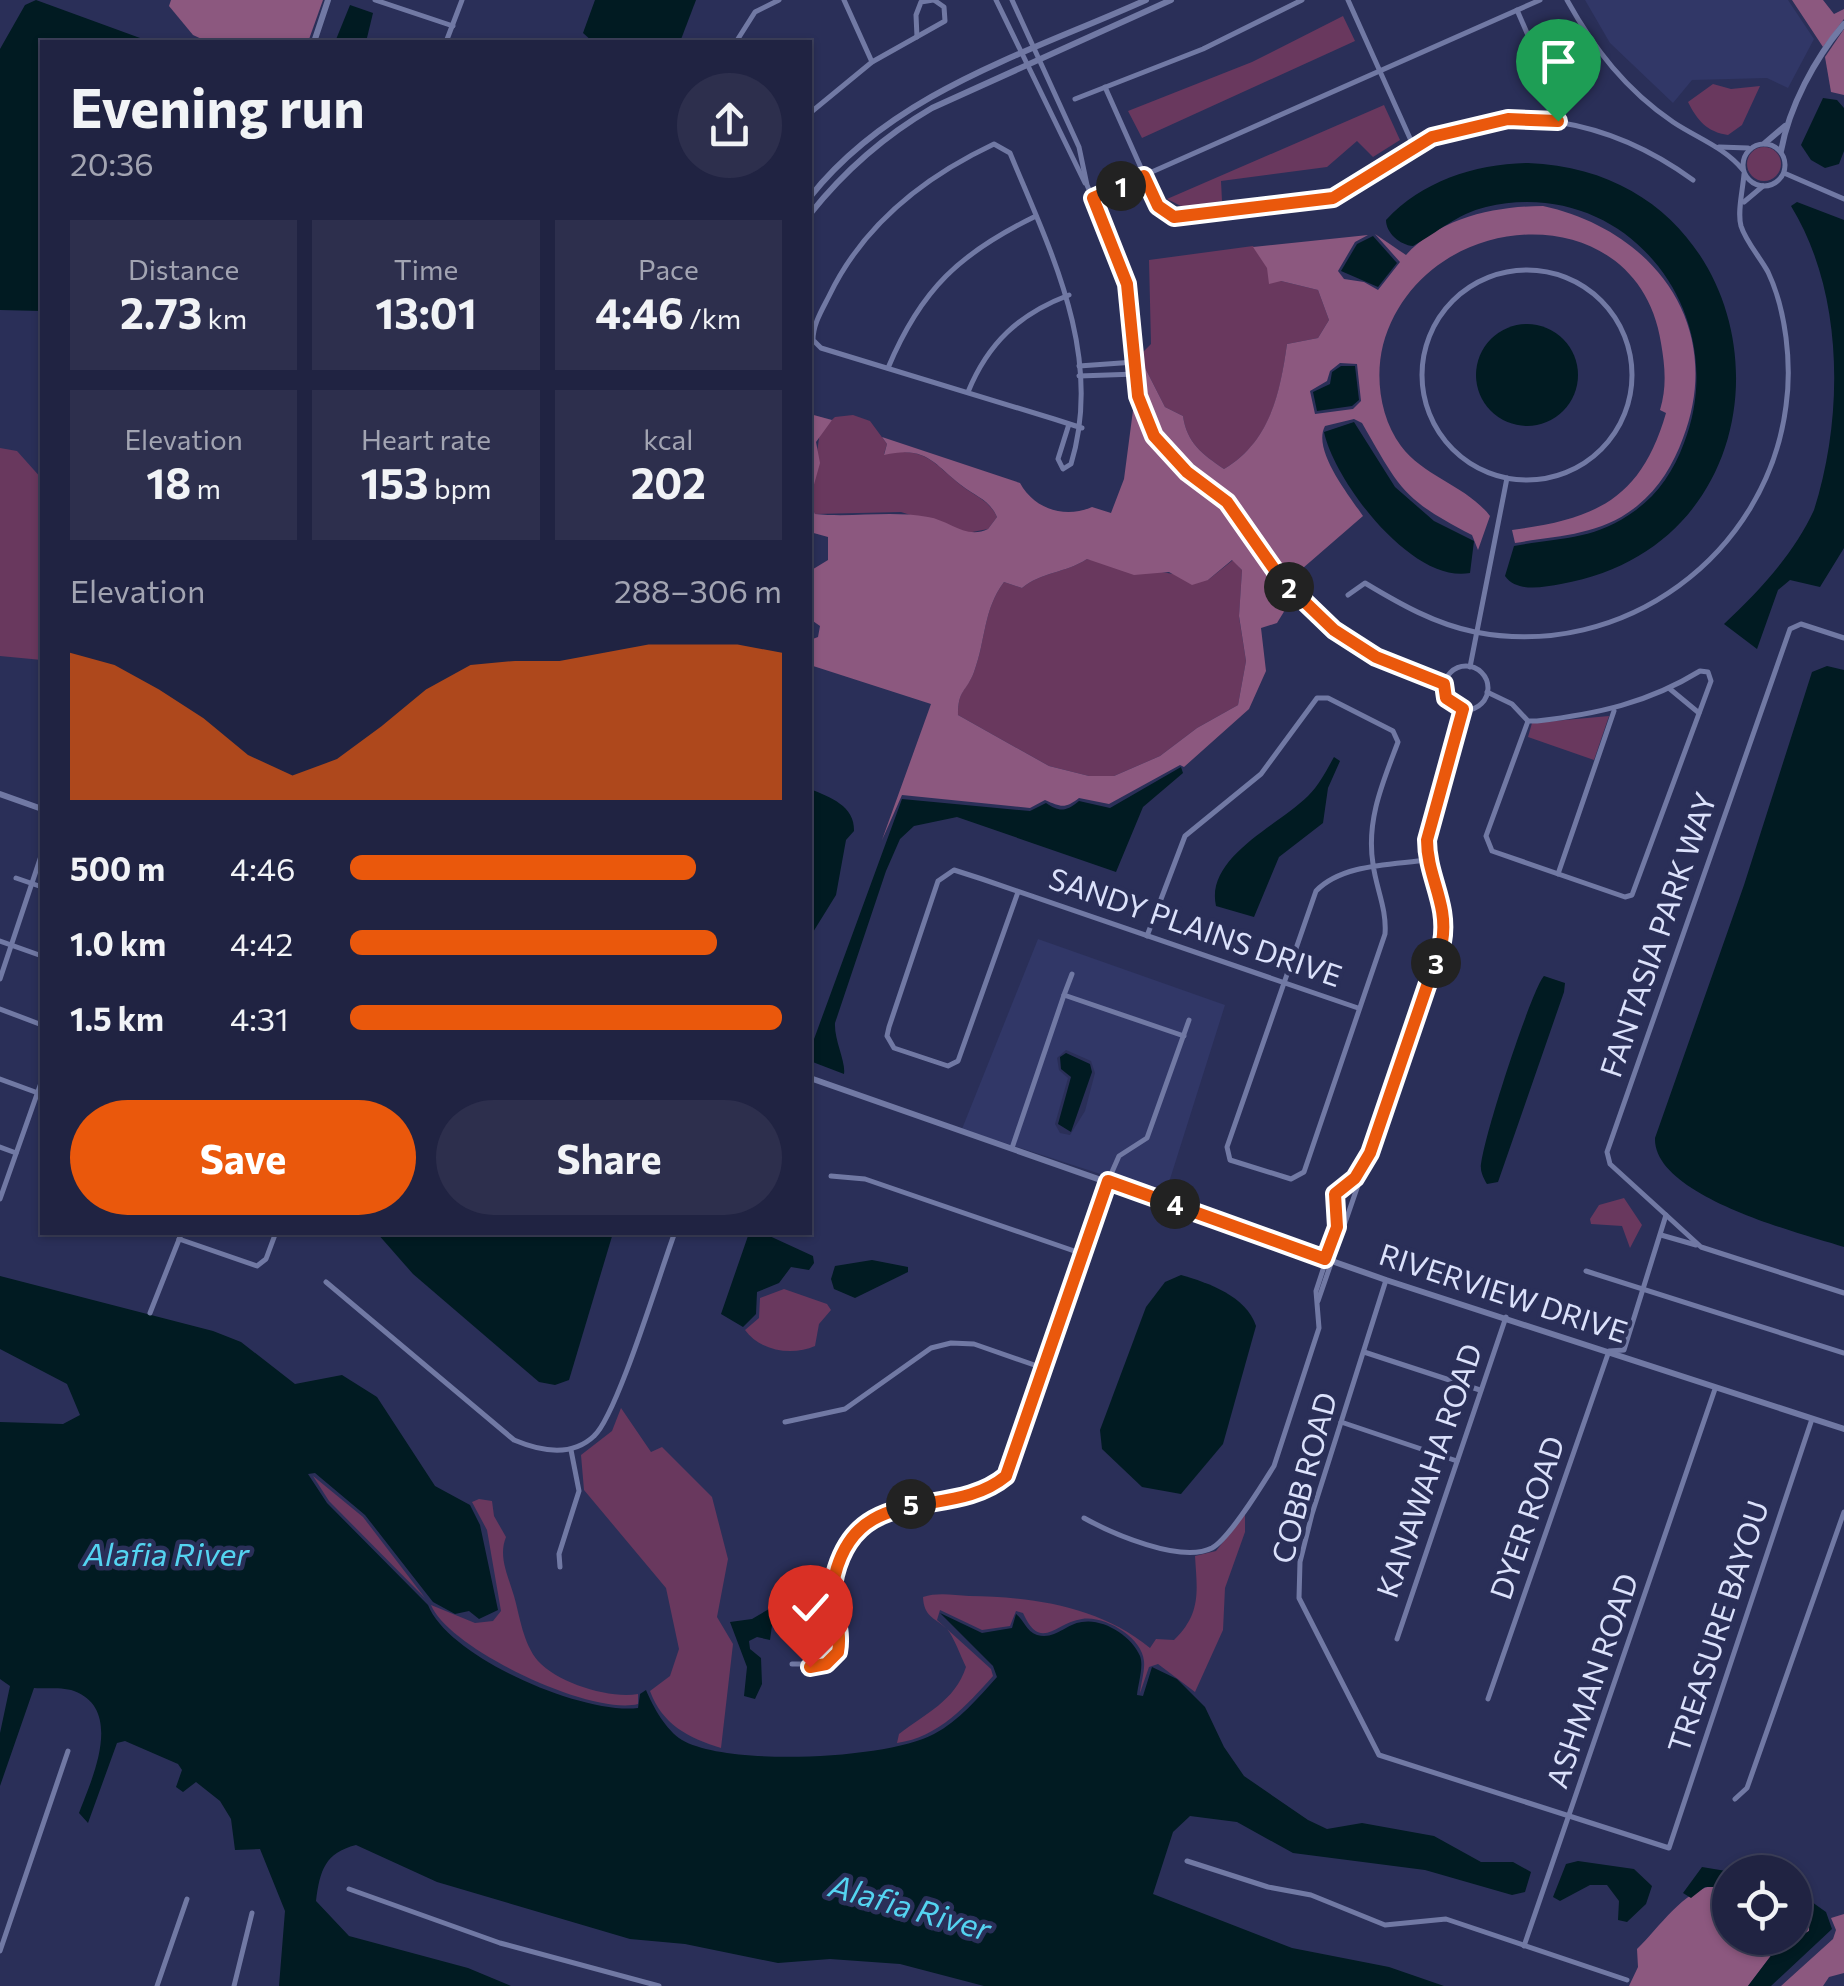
<!DOCTYPE html>
<meta charset="utf-8">
<style>
:root{--surface:#202342;--page:#2d2f4d;--text:#f1f3f6;--muted:#a2a4b2;--line:#3d405b;--accent:#ea580c}
body{margin:0;font-family:Commissioner,sans-serif;background:var(--page);color:var(--text);height:100vh;display:flex;flex-direction:column;font-size:38px;white-space:nowrap}
*{box-sizing:border-box;margin:0}
p{font-size:32px;color:var(--muted)}
.icon{flex:none;width:55px;height:55px;fill:none;stroke:currentColor;stroke-width:2;stroke-linecap:round;stroke-linejoin:round}
.map{position:relative;flex:1;overflow:hidden}
.details{position:absolute;left:40px;top:40px;width:772px;height:1195px;display:flex;flex-direction:column;background:var(--surface);border-radius:0px;box-shadow:0 2px 8px #0004,0 0 0 2px var(--line)}
.details>*{flex:none}
.tools{position:absolute;left:1712px;top:1855px;display:grid;gap:20px}
.tools a{display:grid;place-items:center;width:100px;height:100px;border-radius:50%;background:var(--surface);box-shadow:0 2px 8px #0004,0 0 0 2px var(--line);font-size:50px}
.pin{position:absolute;display:grid;place-items:center;width:85px;height:85px;color:#fff;margin:-102px -42px;border-radius:50% 50% 50% 0;rotate:-45deg;box-shadow:0 0 10px #0007}
.pin .icon{rotate:45deg}
.km{position:absolute;width:50px;height:50px;margin:-25px;border-radius:50%;background:#222;color:#fff;font-size:28px;line-height:50px;text-align:center}
.round{display:grid;place-items:center;flex:none;width:105px;height:105px;border-radius:52px;background:var(--page)}
.overview{display:flex;align-items:center;justify-content:space-between;height:170px;padding:0 30px}
h1{font-size:55px;font-weight:700;line-height:75px}
.figures{display:grid;grid-template-columns:repeat(3,1fr);gap:15px;height:170px;padding:10px 30px}
.figures div{display:grid;align-content:center;border-radius:0px;background:var(--page);text-align:center}
.figures b{font-size:42px;font-weight:700}
.figures small{font-size:28px;font-weight:400}
.figures p{font-size:28px}
.chart{height:280px;padding:20px 30px}
.chart p{display:flex;justify-content:space-between}
.chart svg{width:100%;height:180px;margin-top:10px;fill:var(--accent);opacity:.7}
.button{display:flex;gap:20px;margin-top:auto;padding:20px 30px}
.button a{flex:1;height:115px;border-radius:60px;background:var(--accent);color:#fff;font-size:40px;font-weight:700;line-height:115px;text-align:center}
.button a+a{background:var(--page);color:var(--text)}
ul{padding:0 30px;list-style:none;font-size:32px}
li{display:grid;grid-template-columns:160px 120px 1fr;align-items:center;height:75px}
li i{height:25px;border-radius:12px;background:var(--accent)}
.map>svg:first-child{display:block}
</style>
<div class="map">
<svg width="1844" height="1986" viewBox="0 0 1844 1986">
<rect width="100%" height="100%" fill="#2a2f58"/>
<!-- built -->
<g fill="#313767" fill-rule="evenodd">
<polygon points="1585,0 1788,0 1814,39 1788,88 1767,78 1692,80 1673,103 1610,43"/>
<path d="M1038,939L1225,1005L1165,1195L962,1129ZM1066,1050L1091,1061L1095,1073L1085,1111L1070,1135L1060,1133L1055,1124L1068,1078L1059,1070L1057,1058Z"/>
</g>
<!-- green -->
<g fill="#69385e">
<polygon points="1343,16 1355,41 1142,138 1128,111 1252,62"/>
<path d="M1713,84L1731,89L1760,86L1742,125L1728,135C1707,132 1697,120 1688,102Z"/>
<polygon points="1384,105 1400,140 1373,157 1357,141 1327,167 1221,181 1222,201 1183,207 1167,199"/>
<circle cx="1764" cy="164" r="17"/>
<path d="M1253,246L1281,281L1318,290L1329,320L1318,338L1287,344C1280,394 1270,442 1224,469C1202,454 1187,443 1183,416L1165,407L1139,356L1151,344L1149,260Z"/>
<path d="M853,415L870,421L887,444L884,454C926,446 933,463 962,486C976,497 989,500 997,517L988,529L967,533L901,512L815,514L810,503L820,431L835,417Z"/>
<polygon points="0,448 17,451 42,479 42,660 0,656"/>
<path d="M1087,559L1208,580L1233,560L1242,570L1239,617L1246,661L1238,705L1197,728L1160,756L1114,776H1089L1049,766L958,715C958,689 966,692 974,672C986,640 983,610 1004,582L1022,588C1041,572 1066,573 1087,559Z"/>
<polygon points="1609,716 1594,760 1528,737 1532,723"/>
<polygon points="1624,1198 1642,1225 1630,1248 1622,1226 1591,1224 1590,1219 1599,1205"/>
<path d="M784,1289L827,1304L831,1310L819,1324L815,1346C792,1356 760,1351 745,1330L759,1318L760,1298Z"/>
<path d="M621,1408L651,1452L662,1447L712,1497L728,1559L717,1617L733,1644L721,1748C688,1738 662,1724 650,1691L670,1676L679,1649L666,1588L584,1490L581,1455L612,1431Z"/>
<polygon points="313,1476 363,1517 425,1598 329,1501"/>
<path d="M479,1499L492,1501L494,1516L506,1537C498,1557 508,1575 514,1596C520,1617 523,1643 538,1661C558,1683 609,1699 638,1694V1704C591,1716 449,1649 431,1605L475,1623L493,1621L501,1611L487,1530L472,1502Z"/>
<path d="M1245,1514V1532L1225,1588L1223,1630L1195,1692L1158,1664L1149,1667L1140,1693C1141,1683 1145,1671 1144,1661C1142,1637 1104,1615 1082,1619C1056,1622 1041,1653 1023,1613L1016,1611L1010,1626L982,1630L940,1610L937,1620L991,1669L993,1676C966,1706 939,1737 897,1743L899,1734C926,1713 955,1701 966,1667C961,1657 954,1637 947,1629C934,1617 924,1617 923,1597C937,1592 954,1595 969,1596C1033,1597 1099,1606 1150,1648L1156,1639L1174,1640C1202,1613 1197,1590 1195,1556L1216,1551Z"/>
</g>
<!-- forest -->
<g fill="#8c587f" fill-rule="evenodd">
<polygon points="171,0 323,0 308,42 208,42 193,35 169,6"/>
<polygon points="1792,0 1823,0 1834,14 1844,9 1844,19 1823,47"/>
<polygon points="1844,29 1844,95 1831,92 1825,57"/>
<path d="M1543,206C1653,230 1726,325 1683,438C1673,465 1660,487 1637,506C1600,536 1559,535 1515,543L1512,530C1595,519 1641,500 1666,413L1660,410C1667,387 1665,366 1661,343C1638,191 1421,205 1383,345C1375,377 1380,418 1401,446C1424,477 1467,486 1490,516L1478,550L1472,535C1402,499 1400,489 1362,423L1354,419L1325,426C1312,450 1349,495 1363,516L1288,581C1268,555 1252,523 1229,499C1184,451 1130,441 1139,356L1165,407L1183,416C1187,443 1202,454 1224,469C1270,442 1280,393 1287,344L1318,338L1329,320L1318,290L1281,281L1269,284L1267,268L1253,247L1368,235L1355,242L1338,271L1344,279L1364,282L1378,290L1400,262L1375,234L1406,255C1439,218 1495,206 1543,206ZM1340,363L1357,364L1361,401L1353,409L1315,414L1310,391L1327,381L1330,371Z"/>
<path d="M1135,395C1156,471 1186,459 1227,508C1251,537 1268,569 1293,597L1277,623L1261,628L1266,671L1249,709L1184,767L1180,765L1109,804L1079,798C1065,809 1061,807 1045,800L1030,808L902,795L882,840L931,704L810,665V640L818,637L820,626L810,619V571L828,560V537L810,532V503L815,514C853,518 889,510 928,517C949,520 966,540 988,529L997,517C989,499 976,497 961,485C933,463 926,445 884,455L887,444L882,437L1020,483C1034,509 1065,519 1092,507L1111,513L1124,479ZM1087,559L1134,575L1169,572L1192,585L1208,580L1232,560L1242,570L1239,616L1246,661L1238,705L1197,728L1160,756L1114,776H1089L1049,766L958,715C958,689 966,693 974,672C986,640 983,610 1004,582L1022,588C1041,572 1066,573 1087,559Z"/>
<polygon points="810,414 832,420 816,442 820,463 810,499"/>
<path d="M1715,1885L1730,1887V1938H1795V1906L1810,1917L1809,1931L1773,1953L1748,1986H1629L1638,1967L1637,1949C1660,1927 1682,1891 1715,1885Z"/>
<polygon points="1844,1914 1844,1973 1829,1977 1823,1986 1781,1986 1833,1939 1836,1930 1831,1918"/>
</g>
<!-- water -->
<g fill="#011b22">
<polygon points="36,0 151,42 42,42 42,311 0,310 0,49 25,5"/>
<polygon points="595,0 696,0 680,42 593,42 583,33"/>
<polygon points="350,5 373,13 366,42 335,42"/>
<polygon points="1823,98 1837,100 1844,108 1844,151 1839,164 1825,168 1811,160 1801,145"/>
<path d="M1528,163C1785,172 1813,540 1561,584C1543,587 1517,593 1505,576L1514,546C1561,537 1594,541 1636,510C1659,493 1674,470 1684,443C1734,314 1627,174 1486,207C1457,214 1438,232 1413,246C1400,245 1386,233 1386,220C1422,181 1475,164 1528,163Z"/>
<path d="M1797,202L1844,220V548L1820,587L1790,580L1778,590L1757,649L1724,624C1759,591 1794,554 1814,510C1844,416 1844,292 1791,206Z"/>
<polygon points="1373,236 1397,263 1378,287 1341,271 1357,244"/>
<circle cx="1527" cy="375" r="51"/>
<polygon points="1341,366 1355,366 1359,400 1352,406 1317,411 1313,392 1330,384 1332,372"/>
<path d="M1354,422L1395,487L1434,521L1474,541L1470,573C1412,584 1335,482 1324,432Z"/>
<path d="M1827,666L1844,670V1247C1799,1233 1653,1196 1655,1138L1744,885L1812,672Z"/>
<path d="M1334,757L1340,761L1328,788L1323,823L1279,857L1254,917L1216,906C1205,857 1279,825 1308,796C1320,784 1326,771 1334,757Z"/>
<path d="M1181,767L1183,773L1143,807L1116,872L957,817L914,826L900,839L886,871L835,1023C834,1040 846,1062 844,1074L810,1061V1050L902,799L1030,811L1046,803C1059,812 1066,812 1079,801L1110,808Z"/>
<path d="M810,789C830,797 855,806 854,831L846,840L836,895L810,937Z"/>
<path d="M1544,976L1565,983L1564,992L1498,1182L1487,1184C1485,1181 1481,1173 1481,1169C1479,1150 1532,988 1544,976Z"/>
<polygon points="1066,1053 1090,1064 1092,1072 1071,1132 1058,1124 1071,1077 1061,1069 1060,1057"/>
<polygon points="377,1233 613,1233 569,1380 555,1385 539,1382 413,1274"/>
<polygon points="749,1233 763,1233 813,1256 814,1263 809,1270 791,1267 779,1283 757,1292 756,1314 743,1327 721,1314"/>
<polygon points="872,1260 908,1267 908,1272 855,1298 834,1289 831,1279 835,1266"/>
<path d="M1181,1275C1209,1283 1246,1296 1256,1326L1223,1444L1181,1494L1142,1487L1102,1449L1100,1430L1146,1307L1165,1282Z"/>
<path d="M0,1276L213,1331L241,1342L295,1384L342,1375L377,1397L435,1486L470,1505L480,1525L498,1610L479,1619L469,1611L455,1614L433,1602L365,1515L315,1473L308,1474L327,1503L428,1605C449,1658 583,1715 638,1708L640,1694L646,1690C653,1707 666,1730 682,1740C728,1767 889,1759 934,1734C959,1721 978,1698 997,1677L993,1666L940,1613L982,1633L1012,1628L1016,1614C1024,1620 1026,1631 1037,1635C1056,1640 1065,1624 1082,1622C1103,1618 1132,1636 1140,1656C1144,1666 1138,1684 1137,1695L1143,1696L1152,1667L1177,1679L1205,1707L1224,1747L1244,1776L1308,1820L1327,1829L1362,1823L1434,1836L1481,1862H1513L1531,1872L1525,1892L1512,1895L1425,1870L1293,1853L1237,1822L1190,1816L1173,1832L1153,1894L1292,1948L1389,1967L1444,1986H984L900,1964L830,1959L778,1963L685,1944L630,1939L437,1882L356,1845C325,1853 320,1870 316,1901L349,1936L468,1968L511,1986H279L285,1911L260,1849L235,1850L231,1819L220,1801L196,1782L183,1792L176,1787L182,1770L178,1764L125,1741L117,1743L88,1823L79,1813C91,1781 125,1710 74,1691C63,1687 46,1689 34,1688L0,1786V1733L10,1686L0,1679V1422L63,1424L80,1415L67,1384L0,1349Z"/>
<polygon points="769,1609 774,1611 770,1640 757,1637 749,1641 750,1649 761,1658 762,1684 755,1699 744,1696 747,1667 730,1622 752,1619"/>
<polygon points="1578,1861 1634,1869 1652,1886 1646,1904 1627,1922 1618,1920 1619,1901 1607,1885 1590,1885 1560,1901 1553,1897 1566,1864"/>
<polygon points="1702,1867 1732,1872 1730,1887 1705,1887 1691,1898 1683,1893"/>
<polygon points="1795,1890 1826,1912 1832,1929 1771,1986 1748,1986 1773,1953 1809,1931 1810,1917 1795,1906"/>
</g>
<g fill="none" stroke-linecap="round" stroke-linejoin="round">
<!-- minor -->
<g stroke="#7179a4" stroke-width="5">
<polyline points="375,0 453,26"/>
<polyline points="844,0 872,62"/>
<polyline points="996,0 1085,183"/>
<polyline points="1012,0 1079,147 1087,185 1118,256 1132,313 1138,396 1154,436 1187,472 1227,502 1281,579 1334,630 1376,657 1444,684"/>
<polyline points="1348,0 1413,145"/>
<path d="M1567,0C1594,49 1626,90 1673,122C1697,138 1724,147 1743,170"/>
<polyline points="1517,10 1558,104 1559,121"/>
<polyline points="917,37 916,15 921,2 933,0"/>
<polyline points="446,42 462,0"/>
<polyline points="736,42 755,12 779,0"/>
<path d="M1105,87L1158,206L1174,217C1198,220 1308,206 1332,198C1362,189 1386,158 1415,144C1508,97 1612,121 1693,180"/>
<polyline points="1075,99 1203,49 1302,0"/>
<polyline points="810,113 872,62 945,21 944,7 934,0"/>
<circle cx="1764" cy="165" r="21"/>
<polyline points="1719,147 1748,148"/>
<polyline points="1784,173 1844,199"/>
<polyline points="1093,198 1540,0"/>
<polyline points="1744,202 1763,186"/>
<circle cx="1527" cy="375" r="105"/>
<polyline points="1079,366 1135,362"/>
<path d="M888,368C921,289 960,253 1036,216"/>
<polyline points="1079,376 1136,374"/>
<path d="M968,392C988,343 1019,314 1069,295"/>
<path d="M1069,424L1058,459L1063,469L1071,464C1104,356 1051,252 1010,153L994,144C924,177 863,225 829,296C822,310 813,324 813,340L821,348L1054,419L1082,428"/>
<path d="M1348,595L1365,583C1400,604 1435,624 1475,632C1623,661 1767,555 1786,406C1792,364 1786,310 1768,272C1760,257 1746,242 1741,226C1737,212 1743,189 1744,174"/>
<circle cx="1466" cy="688" r="22"/>
<polyline points="1470,667 1507,478"/>
<polyline points="1670,689 1699,713"/>
<path d="M1487,692L1512,704L1528,721H1537C1597,714 1648,703 1700,671L1708,672L1711,681L1632,895L1625,897L1492,851L1486,836L1528,721"/>
<polyline points="1558,874 1614,711"/>
<polyline points="16,878 42,887"/>
<polyline points="1018,892 958,1061 948,1066 894,1048 887,1036 889,1027 938,881 954,870 982,879 1358,1008"/>
<path d="M1147,936L1185,836L1261,774L1317,698H1328L1393,731L1398,742C1383,782 1366,820 1373,864C1376,888 1387,909 1385,934L1304,1172L1291,1179L1230,1160L1227,1147L1316,891C1342,864 1391,865 1427,860"/>
<polyline points="0,941 42,956"/>
<polyline points="1072,974 1064,995 1184,1036"/>
<polyline points="0,979 42,853"/>
<polyline points="0,1009 42,1025"/>
<polyline points="0,1079 38,1093"/>
<polyline points="0,1147 16,1153"/>
<polyline points="1012,1148 1064,995"/>
<polyline points="831,1176 865,1179 1083,1254"/>
<polyline points="0,1199 42,1080"/>
<polyline points="1666,1215 1701,1247 1844,1293"/>
<polyline points="1661,1235 1696,1245"/>
<polyline points="179,1239 257,1266 266,1259 276,1232"/>
<polyline points="1586,1271 1844,1353"/>
<polyline points="1386,1280 1312,1514 1300,1562 1299,1598 1379,1755 1669,1848 1812,1419"/>
<path d="M326,1282L514,1440C540,1451 571,1458 594,1436C617,1416 661,1269 675,1232"/>
<path d="M1318,1301L1442,942C1449,904 1426,877 1427,841L1463,709"/>
<polyline points="150,1313 182,1232"/>
<polyline points="1364,1352 1480,1390"/>
<polyline points="785,1422 845,1409 931,1348 951,1343 974,1344 1043,1368"/>
<polyline points="1341,1422 1457,1461"/>
<path d="M1084,1518C1111,1533 1181,1564 1212,1548C1230,1538 1262,1485 1274,1466L1319,1328L1316,1291L1337,1227L1335,1194L1355,1178L1366,1160"/>
<polyline points="560,1567 559,1554 579,1491 571,1450"/>
<polyline points="1397,1639 1506,1317"/>
<path d="M792,1664H827L838,1652C843,1626 828,1602 835,1575C860,1479 951,1522 1006,1476L1108,1181L1119,1156L1147,1138L1189,1020"/>
<polyline points="1488,1699 1609,1351 1624,1350 1666,1215 1610,1164 1607,1152 1790,629 1801,624 1844,638"/>
<polyline points="1735,1799 1747,1788 1844,1512"/>
<polyline points="1187,1861 1268,1887 1311,1895 1385,1925 1446,1919 1627,1980"/>
<polyline points="349,1889 500,1943 659,1986"/>
<polyline points="1524,1946 1715,1389"/>
<polyline points="0,1951 68,1751"/>
<polyline points="157,1986 187,1899"/>
<polyline points="234,1986 252,1913"/>
</g>
<!-- tertiary -->
<g stroke="#7179a4" stroke-width="6">
<polyline points="314,42 328,0"/>
<polyline points="1765,143 1785,126"/>
<path d="M1781,151C1789,107 1815,58 1844,24"/>
<path d="M810,197C893,92 1028,53 1146,0"/>
<path d="M810,214C845,170 884,136 932,108L1171,0"/>
<polyline points="0,794 42,809"/>
<polyline points="810,1078 1386,1280 1844,1429"/>
</g>
</g>
<g fill="none" stroke-linecap="round" stroke-linejoin="round">
<!-- route casing -->
<g stroke="#fff" stroke-width="20">
<path id="route" d="M810,1667L826,1664L838,1652C843,1626 828,1602 835,1575C859,1479 951,1522 1006,1476L1108,1181L1325,1259L1337,1227L1335,1194L1355,1178L1370,1153L1442,942C1449,904 1427,877 1427,840L1463,709L1446,698L1444,684L1376,657L1334,630L1281,579L1227,502L1187,472L1154,436L1138,396L1127,284L1093,198L1144,176L1158,206L1174,217L1333,198L1432,137L1508,119L1558,121"/>
</g>
<!-- route -->
<use href="#route" stroke="#ea580c" stroke-width="12"/>
</g>
<g text-anchor="middle" stroke-width="9" stroke-linejoin="round" paint-order="stroke">
<!-- street labels -->
<g font-size="30" fill="#dbe1fb" stroke="#2a2f58">
<text transform="translate(1195 928) rotate(19)" y="10">SANDY PLAINS DRIVE</text>
<text transform="translate(1659 935) rotate(-71)" y="10">FANTASIA PARK WAY</text>
<text transform="translate(1503 1294) rotate(18)" y="10">RIVERVIEW DRIVE</text>
<text transform="translate(1430 1471) rotate(-71)" y="10">KANAWAHA ROAD</text>
<text transform="translate(1305 1478) rotate(-75)" y="10">COBB ROAD</text>
<text transform="translate(1528 1518) rotate(-71)" y="10">DYER ROAD</text>
<text transform="translate(1719 1627) rotate(-72)" y="10">TREASURE BAYOU</text>
<text transform="translate(1593 1681) rotate(-71)" y="10">ASHMAN ROAD</text>
</g>
<!-- water labels -->
<g font-size="32" font-style="italic" fill="#54d4f1" stroke="#2a2f58">
<text x="166" y="1566">Alafia River</text>
<text transform="translate(910 1908) rotate(16)" y="11">Alafia River</text>
</g>
</g>
</svg>
<div class="tools">
<a><svg class="icon" aria-label="locate" viewBox="0 0 24 24"><circle cx="12" cy="12" r="6"/><path d="M12 2v4M12 18v4M2 12h4M18 12h4"/></svg></a>
</div>
<div class="pin" style="left:1558px;top:121px;background:#1e9e55"><svg class="icon" aria-label="arrive" viewBox="0 0 24 24"><path d="M6 21V4h12l-3 4 3 4H6"/></svg></div>
<div class="pin" style="left:810px;top:1667px;background:#d93025"><svg class="icon" aria-label="check" viewBox="0 0 24 24"><path d="M5 12l5 5 9-10"/></svg></div>
<b class="km" style="left:1121px;top:186px">1</b>
<b class="km" style="left:1289px;top:587px">2</b>
<b class="km" style="left:1436px;top:963px">3</b>
<b class="km" style="left:1175px;top:1204px">4</b>
<b class="km" style="left:911px;top:1504px">5</b>
<section class="details">
<div class="overview"><div><h1>Evening run</h1><p>20:36</p></div><a class="round"><svg class="icon" aria-label="share" viewBox="0 0 24 24"><path d="M12 15V3M7 8l5-5 5 5M5 13v7h14v-7"/></svg></a></div>
<div class="figures">
<div><p>Distance</p><b>2.73<small> km</small></b></div>
<div><p>Time</p><b>13:01</b></div>
<div><p>Pace</p><b>4:46<small> /km</small></b></div>
</div>
<div class="figures">
<div><p>Elevation</p><b>18<small> m</small></b></div>
<div><p>Heart rate</p><b>153<small> bpm</small></b></div>
<div><p>kcal</p><b>202</b></div>
</div>
<div class="chart"><p><span>Elevation</span>288–306 m</p>
<svg viewBox="0 0 160 44" preserveAspectRatio="none"><path d="M0 44V8L10 11L20 17L30 24L40 33L50 38L60 34L70 26L80 17L90 11L100 10L110 10L120 8L130 6L140 6L150 6L160 8V44z"/></svg>
</div>
<ul>
<li><b>500 m</b>4:46<i style="width:80%"></i></li>
<li><b>1.0 km</b>4:42<i style="width:85%"></i></li>
<li><b>1.5 km</b>4:31<i style="width:100%"></i></li>
</ul>
<div class="button"><a>Save</a><a>Share</a></div>
</section>
</div>
